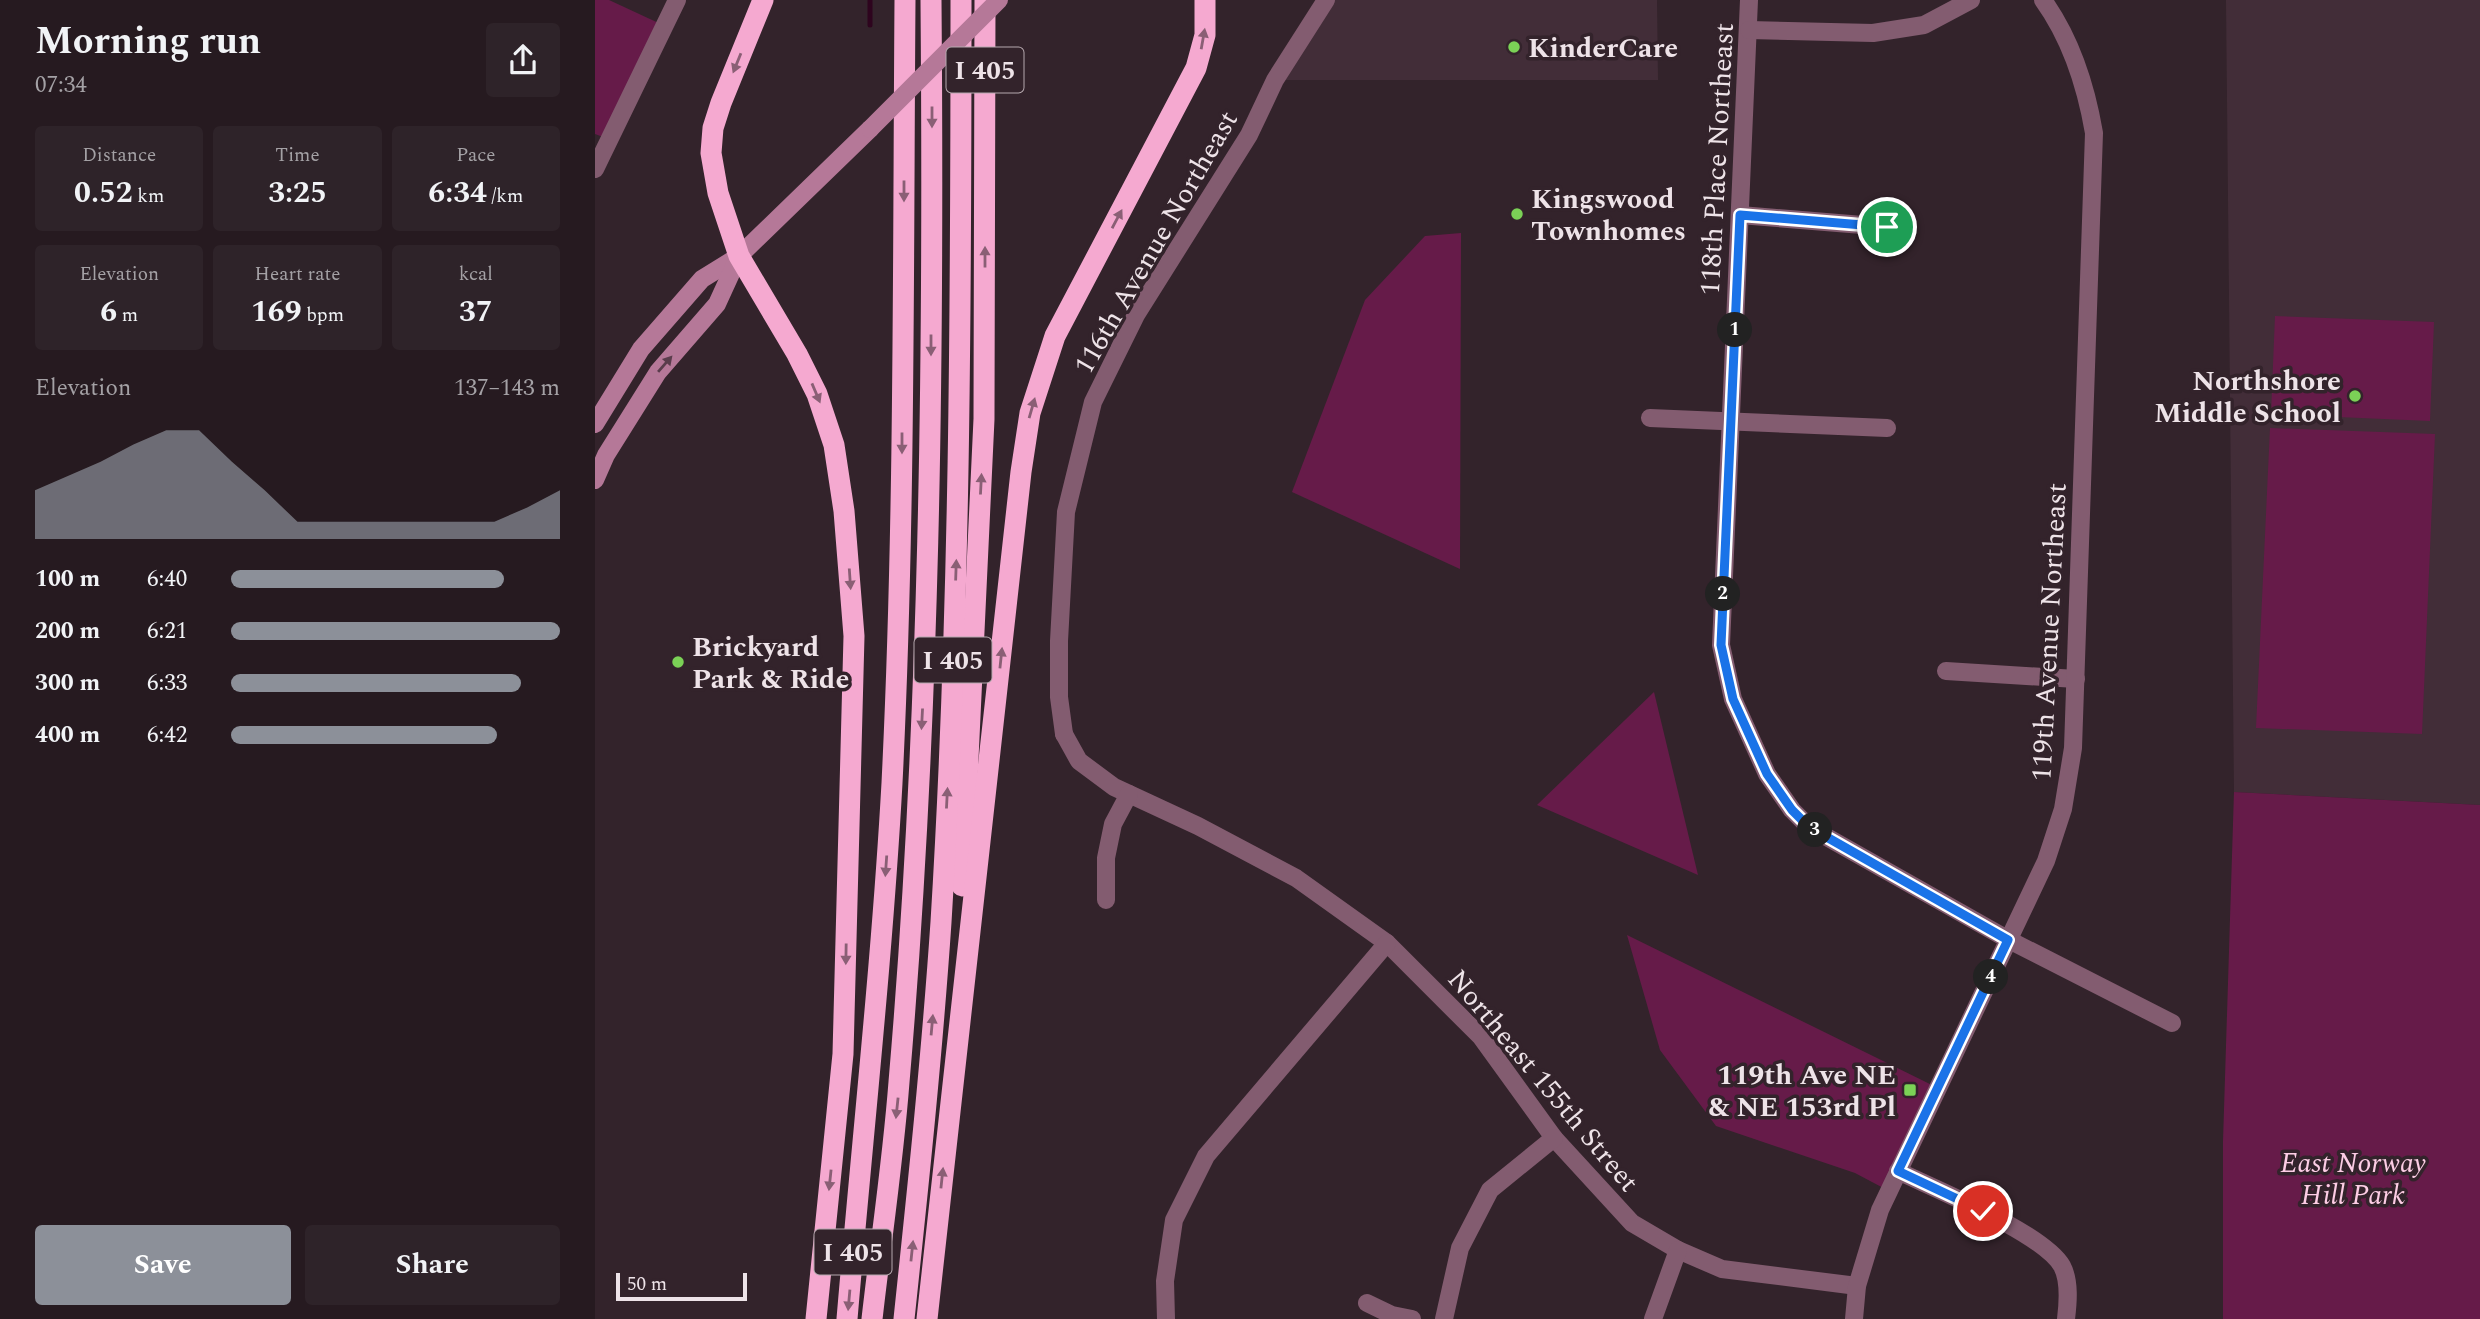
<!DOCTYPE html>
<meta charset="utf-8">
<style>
:root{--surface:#261a20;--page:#2e2329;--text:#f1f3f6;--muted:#a4a1a5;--accent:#8c9099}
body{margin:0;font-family:Spectral,serif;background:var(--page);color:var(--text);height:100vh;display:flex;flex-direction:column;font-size:26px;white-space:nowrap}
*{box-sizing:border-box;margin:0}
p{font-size:23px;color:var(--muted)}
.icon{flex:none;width:38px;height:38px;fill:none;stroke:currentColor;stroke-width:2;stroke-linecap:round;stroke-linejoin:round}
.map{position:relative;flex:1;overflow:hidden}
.panel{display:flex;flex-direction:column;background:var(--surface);width:595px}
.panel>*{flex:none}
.scale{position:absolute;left:21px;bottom:18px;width:131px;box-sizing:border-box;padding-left:7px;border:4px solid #eee3e8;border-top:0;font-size:19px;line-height:24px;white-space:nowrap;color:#eee3e8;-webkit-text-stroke:5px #33232b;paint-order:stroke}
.pin{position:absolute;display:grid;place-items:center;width:60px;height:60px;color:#fff;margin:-30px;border:4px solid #fff;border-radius:50%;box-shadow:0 2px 7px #0007}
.km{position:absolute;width:35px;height:35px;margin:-18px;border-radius:50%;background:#222;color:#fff;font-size:19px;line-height:35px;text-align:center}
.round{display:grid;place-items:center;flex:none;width:74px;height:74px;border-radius:7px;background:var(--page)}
.headline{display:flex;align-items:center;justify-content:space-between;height:119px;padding:0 35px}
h1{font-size:38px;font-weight:700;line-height:52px}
.metrics{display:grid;grid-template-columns:repeat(3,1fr);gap:10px;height:119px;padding:7px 35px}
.metrics div{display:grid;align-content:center;border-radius:7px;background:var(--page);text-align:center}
.metrics b{font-size:30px;font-weight:700}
.metrics small{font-size:19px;font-weight:400}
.metrics p{font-size:19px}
.chart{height:196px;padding:14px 35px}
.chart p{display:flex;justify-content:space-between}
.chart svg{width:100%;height:126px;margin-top:7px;fill:var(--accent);opacity:.7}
.action{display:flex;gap:14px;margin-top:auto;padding:14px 35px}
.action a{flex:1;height:80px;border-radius:7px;background:var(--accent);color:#fff;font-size:28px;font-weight:700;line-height:80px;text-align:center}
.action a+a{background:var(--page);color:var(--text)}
ul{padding:0 35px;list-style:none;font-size:23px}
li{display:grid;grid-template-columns:112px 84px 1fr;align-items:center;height:52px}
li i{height:18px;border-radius:9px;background:var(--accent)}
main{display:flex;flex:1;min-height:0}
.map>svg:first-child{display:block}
</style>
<main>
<section class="panel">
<div class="headline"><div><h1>Morning run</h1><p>07:34</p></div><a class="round"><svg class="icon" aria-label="share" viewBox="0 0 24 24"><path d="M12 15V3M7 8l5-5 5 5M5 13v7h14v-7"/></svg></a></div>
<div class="metrics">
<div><p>Distance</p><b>0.52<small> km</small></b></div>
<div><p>Time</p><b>3:25</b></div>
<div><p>Pace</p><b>6:34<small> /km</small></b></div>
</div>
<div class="metrics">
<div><p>Elevation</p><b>6<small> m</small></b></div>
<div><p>Heart rate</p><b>169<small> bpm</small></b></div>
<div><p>kcal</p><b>37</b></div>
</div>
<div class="chart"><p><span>Elevation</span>137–143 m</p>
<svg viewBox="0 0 160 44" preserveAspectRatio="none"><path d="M0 44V27L10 22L20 17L30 11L40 6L50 6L60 17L70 27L80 38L90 38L100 38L110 38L120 38L130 38L140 38L150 33L160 27V44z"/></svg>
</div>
<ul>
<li><b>100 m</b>6:40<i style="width:83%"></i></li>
<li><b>200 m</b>6:21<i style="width:100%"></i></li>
<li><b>300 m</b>6:33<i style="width:88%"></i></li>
<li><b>400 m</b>6:42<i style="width:81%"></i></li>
</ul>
<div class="action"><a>Save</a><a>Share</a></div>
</section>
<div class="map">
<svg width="1885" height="1319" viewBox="0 0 1885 1319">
<rect width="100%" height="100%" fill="#33232b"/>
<!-- built -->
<g fill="#422d38">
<polygon points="731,0 1062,0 1063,80 684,80"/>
<polygon points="1631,0 1885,0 1885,805 1639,792"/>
</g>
<!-- green -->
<g fill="#661b49">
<polygon points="0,0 14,0 70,26 16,140 0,134"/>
<polygon points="866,233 865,569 697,492 770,300 830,236"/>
<polygon points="1680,316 1839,322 1835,421 1676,414"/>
<polygon points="1675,428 1840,434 1827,734 1661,728"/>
<polygon points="1059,692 1103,875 942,805"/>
<polygon points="1639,792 1885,805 1885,1319 1628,1319 1628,1141"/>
<polygon points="1032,935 1343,1088 1294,1191 1260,1173 1121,1126 1065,1050"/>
</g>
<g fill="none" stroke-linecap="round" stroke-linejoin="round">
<!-- stream -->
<polyline stroke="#2e041e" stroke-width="5" points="275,0 275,25"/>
<!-- minor -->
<g stroke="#835c70" stroke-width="18">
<polyline points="1154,0 1126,645 1138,699 1172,774 1197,810 1214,827 1414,940 1577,1023"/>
<polyline points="1154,30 1278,33 1329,25 1376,0"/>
<polyline points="0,169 82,0"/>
<polyline points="1145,215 1292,227"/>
<polyline points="1055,418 1292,428"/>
<polyline points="1351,671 1481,679"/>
<polyline points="469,734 484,761 519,787 603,826 701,878 792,943 886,1037 959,1138 1037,1223 1083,1250 1127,1269 1262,1286"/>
<polyline points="511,900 511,858 518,824 534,794"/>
<path d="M1303,1171C1340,1189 1448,1233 1467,1266C1475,1281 1473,1303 1471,1319"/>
<polyline points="772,1303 797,1315 817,1319"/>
<polyline points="571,1319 570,1281 579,1220 611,1156 792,943"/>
<polyline points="849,1319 865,1248 895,1190 959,1138"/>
<polyline points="1058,1319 1083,1250"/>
<path d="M1259,1319L1262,1286L1285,1210L1451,861L1468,809L1478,748L1499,133C1491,86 1476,39 1448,0"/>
</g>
<!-- tertiary -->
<polyline stroke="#835c70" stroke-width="18" points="469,734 464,697 464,641 471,512 498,402 541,315 654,135 680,80 731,0"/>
<!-- secondary -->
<g stroke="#b57898" stroke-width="18">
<polyline points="0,424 46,349 107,279 144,256 275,129"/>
<polyline points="0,480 11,455 63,372 122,304 144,256"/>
</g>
<!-- motorway -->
<g stroke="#f5a9d0" stroke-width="21">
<polyline points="168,0 126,103 118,128 116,153 123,193 144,256 202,354 222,394 239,445 249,511 259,636 248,1054 221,1319"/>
<polyline points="367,886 389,419 390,0"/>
<path d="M252,1319C267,1141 287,962 297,783C310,522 308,261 310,0"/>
<path d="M277,1319C286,1240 298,1161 304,1082C335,722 339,361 336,0"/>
<path d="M309,1319C323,1187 337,1055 346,922C365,615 366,308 366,0"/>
<polyline points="332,1319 426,472 435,413 460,336 601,68 610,35 610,0"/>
</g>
<!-- secondary-bridge -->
<polyline stroke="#b57898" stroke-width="18" points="275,129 404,0"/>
</g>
<!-- one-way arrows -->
<defs><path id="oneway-solid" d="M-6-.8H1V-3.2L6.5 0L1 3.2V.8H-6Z" transform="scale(1.75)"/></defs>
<g fill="#8a5f75">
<use href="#oneway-solid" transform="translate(608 39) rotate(-80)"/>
<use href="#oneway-solid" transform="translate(142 63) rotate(112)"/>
<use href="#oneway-solid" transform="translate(337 117) rotate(90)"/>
<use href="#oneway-solid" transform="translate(309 191) rotate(90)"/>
<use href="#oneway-solid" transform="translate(522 219) rotate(-62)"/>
<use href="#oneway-solid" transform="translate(390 257) rotate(-90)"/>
<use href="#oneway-solid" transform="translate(336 345) rotate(90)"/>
<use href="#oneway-solid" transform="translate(221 393) rotate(67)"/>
<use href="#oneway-solid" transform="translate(437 408) rotate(-74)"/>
<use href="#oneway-solid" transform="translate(307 443) rotate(90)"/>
<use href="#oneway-solid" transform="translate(386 484) rotate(-87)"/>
<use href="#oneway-solid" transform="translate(361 570) rotate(-88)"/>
<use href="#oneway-solid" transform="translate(255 579) rotate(86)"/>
<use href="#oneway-solid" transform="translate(406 658) rotate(-84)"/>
<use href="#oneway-solid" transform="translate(327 719) rotate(93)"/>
<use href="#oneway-solid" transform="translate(352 798) rotate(-87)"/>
<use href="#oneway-solid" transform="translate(291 866) rotate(94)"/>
<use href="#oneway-solid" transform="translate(251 954) rotate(91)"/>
<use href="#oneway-solid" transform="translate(337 1025) rotate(-85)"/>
<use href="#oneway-solid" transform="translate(302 1108) rotate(96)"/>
<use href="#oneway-solid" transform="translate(347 1178) rotate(-84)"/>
<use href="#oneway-solid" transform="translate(235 1180) rotate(96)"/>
<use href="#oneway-solid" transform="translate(317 1251) rotate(-84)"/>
<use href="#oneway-solid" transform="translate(254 1300) rotate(95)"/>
</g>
<use fill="#5a3d4c" href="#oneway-solid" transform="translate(70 364) rotate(-49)"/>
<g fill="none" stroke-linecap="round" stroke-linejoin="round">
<!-- route casing -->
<g stroke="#fff" stroke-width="14">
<polyline id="route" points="1292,227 1145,215 1126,645 1138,699 1172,774 1197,810 1214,827 1413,940 1303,1171 1388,1211"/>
</g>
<!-- route -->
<use href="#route" stroke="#1a73e8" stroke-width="9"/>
</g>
<!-- markers -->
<g fill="#7bd156" stroke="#33232b" stroke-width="2.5">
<circle cx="919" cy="47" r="7"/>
<circle cx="922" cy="214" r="7"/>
<circle cx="1760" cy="396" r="7"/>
<circle cx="83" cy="662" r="7"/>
<rect x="1308" y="1083" width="14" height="14" rx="3.5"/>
</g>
<g text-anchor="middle" stroke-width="7" stroke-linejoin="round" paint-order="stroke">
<!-- shield labels -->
<g fill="#33232b" stroke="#b6a9af" stroke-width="2">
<rect x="351.5" y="47.5" width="77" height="45" rx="5"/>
<rect x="319.5" y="637.5" width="77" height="45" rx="5"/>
<rect x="219.5" y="1229.5" width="77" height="45" rx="5"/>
</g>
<g font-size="26" font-weight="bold" fill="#eee3e8">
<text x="390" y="79">I 405</text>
<text x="358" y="669">I 405</text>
<text x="258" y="1261">I 405</text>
</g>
<!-- poi labels -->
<g font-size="28" font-weight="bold" fill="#eee3e8" stroke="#33232b" text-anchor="start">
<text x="933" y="57">KinderCare</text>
<text x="936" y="208">Kingswood<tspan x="936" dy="32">Townhomes</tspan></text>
<text x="1746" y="390" text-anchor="end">Northshore<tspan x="1746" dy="32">Middle School</tspan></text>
<text x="97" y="656">Brickyard<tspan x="97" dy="32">Park &amp; Ride</tspan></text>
<text x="1301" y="1084" text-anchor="end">119th Ave NE<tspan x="1301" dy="32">&amp; NE 153rd Pl</tspan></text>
</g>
<!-- street labels -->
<g font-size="28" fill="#eee3e8" stroke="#33232b">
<text transform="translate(1121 159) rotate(-87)" y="10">118th Place Northeast</text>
<text transform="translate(560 242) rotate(-60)" y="10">116th Avenue Northeast</text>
<text transform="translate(1453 632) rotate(-87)" y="10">119th Avenue Northeast</text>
<text transform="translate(949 1080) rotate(50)" y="10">Northeast 155th Street</text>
</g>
<!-- park labels -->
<g font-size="28" font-style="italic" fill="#fdcde5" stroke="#33232b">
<text x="1758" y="1172">East Norway<tspan x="1758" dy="32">Hill Park</tspan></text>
</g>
</g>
</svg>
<div class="scale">50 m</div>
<div class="pin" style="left:1292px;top:227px;background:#1e9e55"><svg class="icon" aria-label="arrive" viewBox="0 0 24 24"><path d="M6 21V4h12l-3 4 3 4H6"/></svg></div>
<div class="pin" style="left:1388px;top:1211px;background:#d93025"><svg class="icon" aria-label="check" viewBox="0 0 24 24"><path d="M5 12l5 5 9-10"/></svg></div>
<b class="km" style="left:1140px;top:330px">1</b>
<b class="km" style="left:1128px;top:594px">2</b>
<b class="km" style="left:1220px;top:830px">3</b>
<b class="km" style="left:1396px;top:977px">4</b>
</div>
</main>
